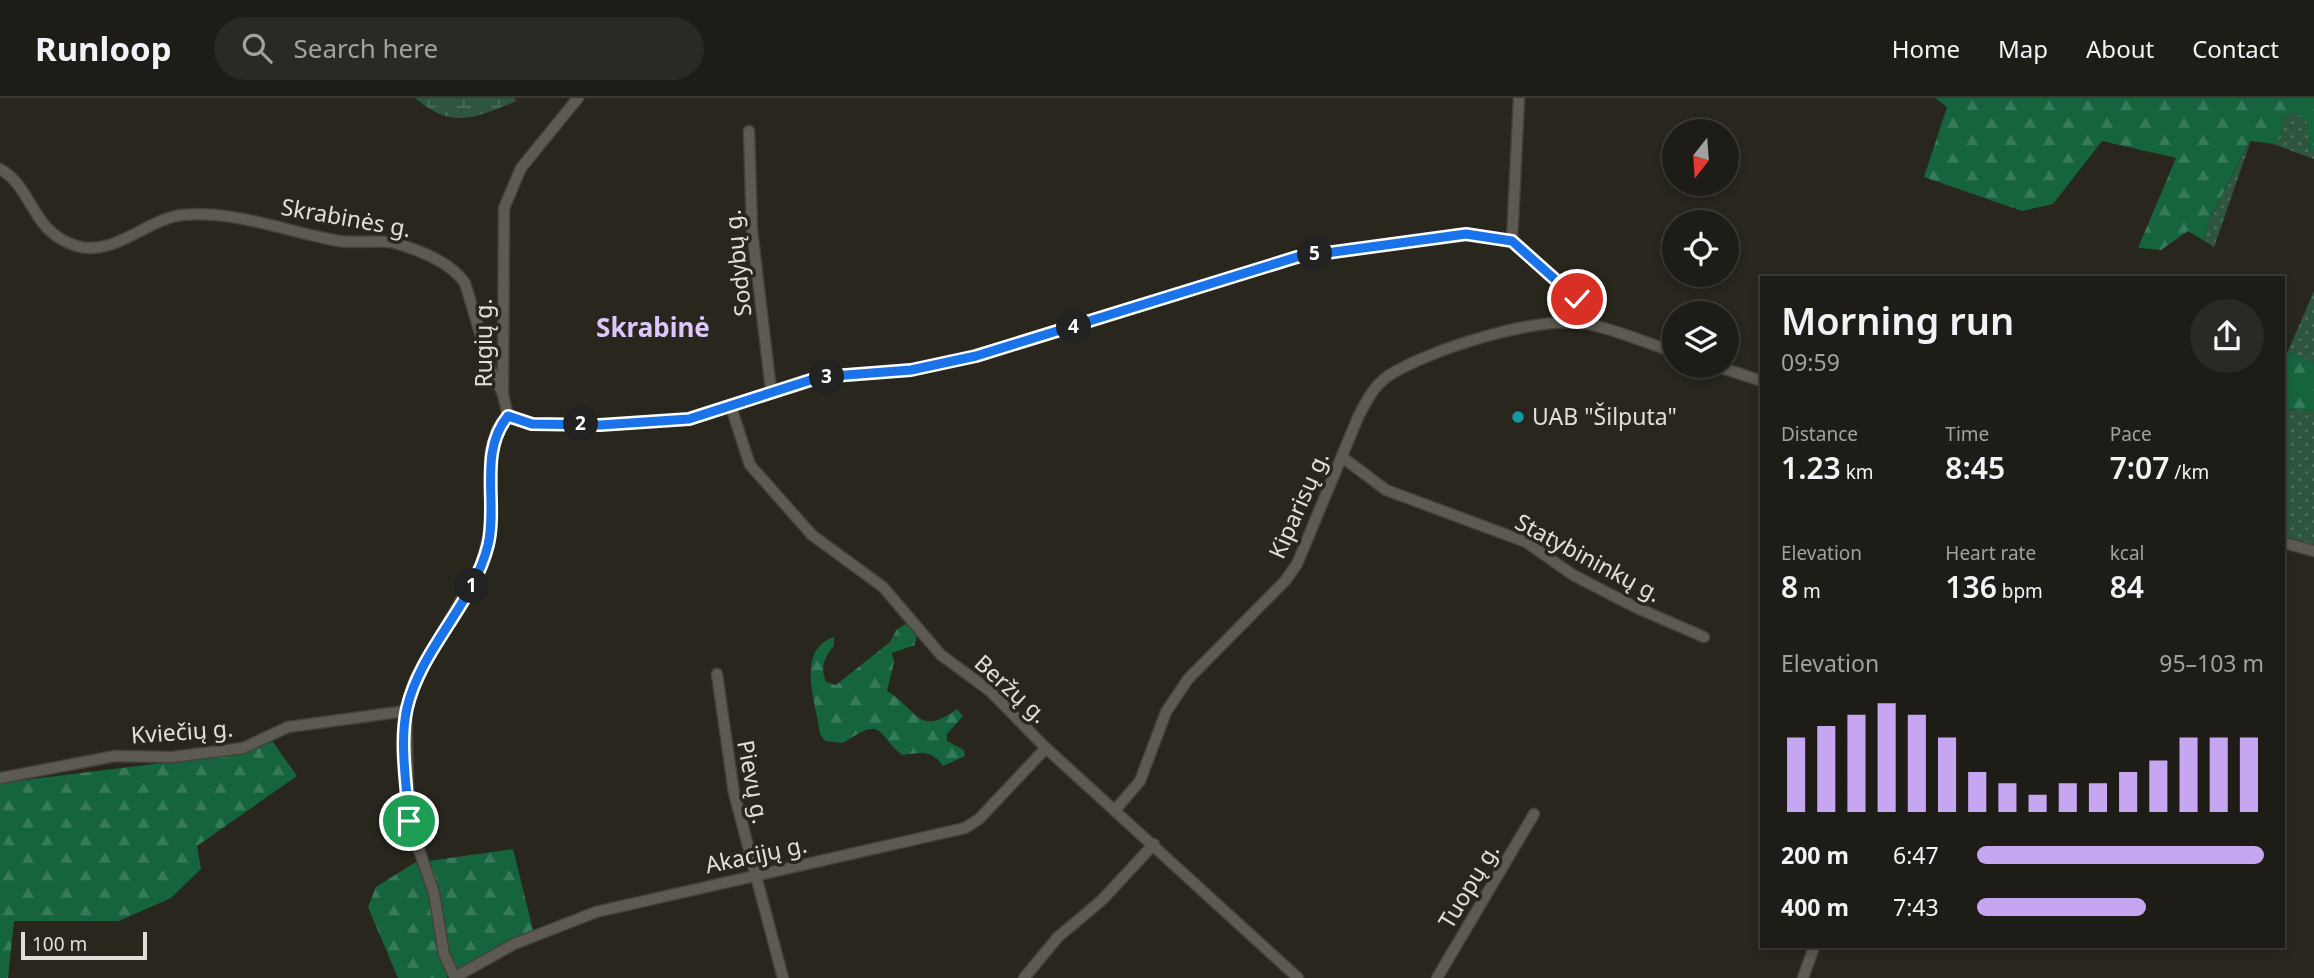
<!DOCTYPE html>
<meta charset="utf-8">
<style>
:root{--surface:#1e1c16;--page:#2b2923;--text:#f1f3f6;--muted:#a1a1a1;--line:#3c3a35;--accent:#c6a6f0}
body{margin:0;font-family:"Noto Sans",sans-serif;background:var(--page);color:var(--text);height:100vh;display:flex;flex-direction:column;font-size:26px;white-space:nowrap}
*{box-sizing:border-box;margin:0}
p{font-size:23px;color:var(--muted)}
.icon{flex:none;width:38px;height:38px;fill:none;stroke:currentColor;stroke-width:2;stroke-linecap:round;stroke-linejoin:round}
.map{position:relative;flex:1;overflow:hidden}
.drawer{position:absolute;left:1760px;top:178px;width:525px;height:672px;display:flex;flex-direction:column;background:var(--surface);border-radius:0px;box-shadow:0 4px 10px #0003,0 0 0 2px var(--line)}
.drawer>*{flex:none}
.needle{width:46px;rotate:197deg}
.tools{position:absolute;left:1662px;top:21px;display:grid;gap:14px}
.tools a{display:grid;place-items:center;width:77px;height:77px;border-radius:50%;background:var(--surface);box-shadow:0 4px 10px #0003,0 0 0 2px var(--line);font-size:35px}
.scale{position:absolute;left:21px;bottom:18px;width:126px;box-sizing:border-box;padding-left:7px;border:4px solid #e1dfda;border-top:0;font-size:19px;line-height:24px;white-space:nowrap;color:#e1dfda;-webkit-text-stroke:5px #28261d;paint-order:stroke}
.pin{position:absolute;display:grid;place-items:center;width:60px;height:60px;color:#fff;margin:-30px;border:4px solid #fff;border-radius:50%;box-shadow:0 2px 7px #0007}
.km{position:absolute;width:35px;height:35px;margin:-18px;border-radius:50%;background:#222;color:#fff;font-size:19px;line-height:35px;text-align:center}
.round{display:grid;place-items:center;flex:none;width:74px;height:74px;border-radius:37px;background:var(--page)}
.overview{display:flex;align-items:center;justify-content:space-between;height:119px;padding:0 21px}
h1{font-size:38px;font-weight:600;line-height:52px}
.figures{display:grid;grid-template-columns:repeat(3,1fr);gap:10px;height:119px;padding:7px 21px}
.figures div{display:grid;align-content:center}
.figures b{font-size:30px;font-weight:600}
.figures small{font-size:19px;font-weight:400}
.figures p{font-size:19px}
.chart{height:196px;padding:14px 21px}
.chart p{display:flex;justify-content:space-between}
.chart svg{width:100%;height:126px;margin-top:7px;stroke:var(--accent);stroke-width:6}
ul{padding:0 21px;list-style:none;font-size:23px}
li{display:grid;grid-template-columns:112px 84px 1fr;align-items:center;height:52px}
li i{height:18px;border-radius:9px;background:var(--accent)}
header{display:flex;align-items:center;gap:42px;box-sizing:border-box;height:98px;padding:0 35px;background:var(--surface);border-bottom:2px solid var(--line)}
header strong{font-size:33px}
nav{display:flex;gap:38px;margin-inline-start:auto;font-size:24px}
.search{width:490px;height:63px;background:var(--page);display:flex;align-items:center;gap:18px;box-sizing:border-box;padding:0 24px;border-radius:38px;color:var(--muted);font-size:26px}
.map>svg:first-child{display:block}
</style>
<header>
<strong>Runloop</strong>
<div class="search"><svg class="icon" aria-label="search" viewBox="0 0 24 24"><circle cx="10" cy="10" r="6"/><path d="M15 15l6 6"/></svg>Search here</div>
<nav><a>Home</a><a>Map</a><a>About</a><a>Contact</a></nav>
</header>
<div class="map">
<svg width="2314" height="880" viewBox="0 0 2314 880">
<defs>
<pattern id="grass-dots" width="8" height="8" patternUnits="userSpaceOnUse" patternTransform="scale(1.75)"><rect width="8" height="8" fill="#2e563e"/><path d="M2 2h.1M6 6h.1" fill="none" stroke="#4c6e59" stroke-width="1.8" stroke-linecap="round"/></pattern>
<pattern id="forest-firs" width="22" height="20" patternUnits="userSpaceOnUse" patternTransform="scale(1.75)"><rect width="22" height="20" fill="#15643e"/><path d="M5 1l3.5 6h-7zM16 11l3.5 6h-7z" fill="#377a59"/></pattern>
<pattern id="wetland-marsh" width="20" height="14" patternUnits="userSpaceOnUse" patternTransform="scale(1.75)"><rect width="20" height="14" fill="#2e563e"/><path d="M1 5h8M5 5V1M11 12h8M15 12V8" fill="none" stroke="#4c6e59"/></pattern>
</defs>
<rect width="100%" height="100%" fill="#28261d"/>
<!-- grass -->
<g fill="url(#grass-dots)">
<polygon points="2293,13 2307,23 2310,51 2314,52 2314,61 2273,46 2281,40 2283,21"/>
<polygon points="2251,42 2214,149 2203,142 2210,120"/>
<polygon points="2314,193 2314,266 2288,253"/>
<polygon points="2284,311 2314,313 2314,449 2284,440"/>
</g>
<!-- forest -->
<g fill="url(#forest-firs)">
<polygon points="1935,0 2314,0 2314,52 2310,52 2307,23 2293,13 2283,21 2281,40 2273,46 2250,43 2210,120 2203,142 2188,133 2161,152 2138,150 2176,60 2102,43 2053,106 2022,113 1924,79 1947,9"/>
<polygon points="2288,253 2314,266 2314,313 2284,311 2284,262"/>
<path d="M906,526L912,528L917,535L915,547L892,555L894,564L887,593C918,611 917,640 957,611L963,618L947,636V643L964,652L965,658L943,668C932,651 919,655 902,657C875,635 885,617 843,645L825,643L820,636C817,608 794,552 834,539V548C824,559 820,570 826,584L836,587L890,544L897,531Z"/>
<polygon points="273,644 297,678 197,748 201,771 171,800 119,823 14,823 8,880 0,880 0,685 210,659"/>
<polygon points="513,751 533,832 447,877 447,880 398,880 368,809 376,789 414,765"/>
</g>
<!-- wetland -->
<path fill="url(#wetland-marsh)" d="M415,0H514L517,3C476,19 453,33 415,0Z"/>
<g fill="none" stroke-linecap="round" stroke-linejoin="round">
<!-- street casing -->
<g stroke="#43413a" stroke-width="13">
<g id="street">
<polyline points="749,33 752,132 771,292"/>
<path d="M0,71C34,90 30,134 77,148C114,159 147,121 182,117C237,112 286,134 339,143C360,146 382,140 402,147C425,155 451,165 465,185L491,272L503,296"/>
<polyline points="1512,143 1519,0"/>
<polyline points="1716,268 1762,283"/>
<polyline points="731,309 750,367 812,437 883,489 941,557 990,593 1046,650 1298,880"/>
<polyline points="508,318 532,326 600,327 689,321 820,280 910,272 976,258 1297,159 1466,137 1512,143 1577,201 1587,225"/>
<polyline points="508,318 503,296 504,110 521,70 578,0"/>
<polyline points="1342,359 1386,392 1526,444 1573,477 1635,509 1704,539"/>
<polyline points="2284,445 2314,453"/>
<polyline points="717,576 734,695 783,880"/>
<polyline points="0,680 115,658 172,659 243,650 288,629 406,613"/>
<path d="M1115,712L1140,683L1166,614L1188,581L1285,483L1297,466L1359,317C1367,302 1374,288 1388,278C1428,252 1540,216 1588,226C1617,232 1646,245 1675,254"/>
<polyline points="455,879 514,846 596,814 965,730 979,721 1046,650"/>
<polyline points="455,880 444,856 434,795 409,723 406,613 415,582 482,466 491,428 491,352 498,330 508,318"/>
<polyline points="1024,880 1058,839 1102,802 1154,746"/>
<polyline points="1437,880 1534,716"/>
<polyline points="1803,880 1814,849"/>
</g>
</g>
<!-- street -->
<use href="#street" stroke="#5d5a51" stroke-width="10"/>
</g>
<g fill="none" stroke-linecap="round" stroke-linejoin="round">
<!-- route casing -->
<g stroke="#fff" stroke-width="14">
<path id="route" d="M409,723C407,688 399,645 407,610C421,550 473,507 488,447C498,405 478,354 508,318L532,326L600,327L689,321L820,279L911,272L976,258L1297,159L1466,136L1512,143L1577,201"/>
</g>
<!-- route -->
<use href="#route" stroke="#1a73e8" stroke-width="9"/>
</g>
<!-- markers -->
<circle fill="#0f9aa8" stroke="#28261d" stroke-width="2.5" cx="1518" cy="319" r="7"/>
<g text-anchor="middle" stroke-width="7" stroke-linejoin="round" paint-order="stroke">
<!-- street labels -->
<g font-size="23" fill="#e1dfda" stroke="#28261d">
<text transform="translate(346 120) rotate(10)" y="8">Skrabinės g.</text>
<text transform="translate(738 165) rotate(-96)" y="8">Sodybų g.</text>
<text transform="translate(484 245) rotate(-90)" y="8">Rugių g.</text>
<text transform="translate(1299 407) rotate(-66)" y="8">Kiparisų g.</text>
<text transform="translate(1588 460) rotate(28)" y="8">Statybininkų g.</text>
<text transform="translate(1011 591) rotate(42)" y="8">Beržų g.</text>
<text transform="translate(182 634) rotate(-4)" y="8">Kviečių g.</text>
<text transform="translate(753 684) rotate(79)" y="8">Pievų g.</text>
<text transform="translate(756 757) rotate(-12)" y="8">Akacijų g.</text>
<text transform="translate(1469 788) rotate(-59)" y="8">Tuopų g.</text>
</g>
<!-- poi labels -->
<g font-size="23" fill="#e1dfda" stroke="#28261d" text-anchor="start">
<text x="1532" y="327">UAB "Šilputa"</text>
</g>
<!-- quarter labels -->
<g font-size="26" font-weight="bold" fill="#dec6fe" stroke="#28261d">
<text x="653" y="239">Skrabinė</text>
</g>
</g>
</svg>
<div class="tools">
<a><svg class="needle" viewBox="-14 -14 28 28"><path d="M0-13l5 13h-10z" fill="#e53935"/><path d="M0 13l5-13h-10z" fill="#a1a1a1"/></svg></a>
<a><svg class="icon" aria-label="locate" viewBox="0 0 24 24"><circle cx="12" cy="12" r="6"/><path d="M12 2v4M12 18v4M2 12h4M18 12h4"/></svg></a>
<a><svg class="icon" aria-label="layers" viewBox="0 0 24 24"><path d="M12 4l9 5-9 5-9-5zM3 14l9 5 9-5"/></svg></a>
</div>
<div class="scale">100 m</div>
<div class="pin" style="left:409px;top:723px;background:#1e9e55"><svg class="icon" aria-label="arrive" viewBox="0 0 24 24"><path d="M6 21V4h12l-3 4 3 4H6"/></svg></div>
<div class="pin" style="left:1577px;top:201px;background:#d93025"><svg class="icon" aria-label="check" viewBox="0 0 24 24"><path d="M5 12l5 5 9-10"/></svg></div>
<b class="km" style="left:472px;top:488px">1</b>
<b class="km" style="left:581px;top:326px">2</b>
<b class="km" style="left:827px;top:279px">3</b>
<b class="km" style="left:1074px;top:229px">4</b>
<b class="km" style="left:1315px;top:156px">5</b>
<section class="drawer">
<div class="overview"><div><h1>Morning run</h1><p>09:59</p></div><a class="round"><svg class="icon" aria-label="share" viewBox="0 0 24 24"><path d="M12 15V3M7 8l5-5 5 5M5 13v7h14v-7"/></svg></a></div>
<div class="figures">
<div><p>Distance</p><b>1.23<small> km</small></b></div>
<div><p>Time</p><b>8:45</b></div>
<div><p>Pace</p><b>7:07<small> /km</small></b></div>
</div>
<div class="figures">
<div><p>Elevation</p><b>8<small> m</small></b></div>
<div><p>Heart rate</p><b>136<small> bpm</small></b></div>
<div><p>kcal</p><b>84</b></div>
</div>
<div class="chart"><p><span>Elevation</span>95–103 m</p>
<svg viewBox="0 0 160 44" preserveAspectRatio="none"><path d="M5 44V18M15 44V14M25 44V10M35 44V6M45 44V10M55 44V18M65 44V30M75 44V34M85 44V38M95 44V34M105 44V34M115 44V30M125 44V26M135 44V18M145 44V18M155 44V18"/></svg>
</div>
<ul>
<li><b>200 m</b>6:47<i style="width:100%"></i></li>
<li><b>400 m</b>7:43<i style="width:59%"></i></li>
</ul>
</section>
</div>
